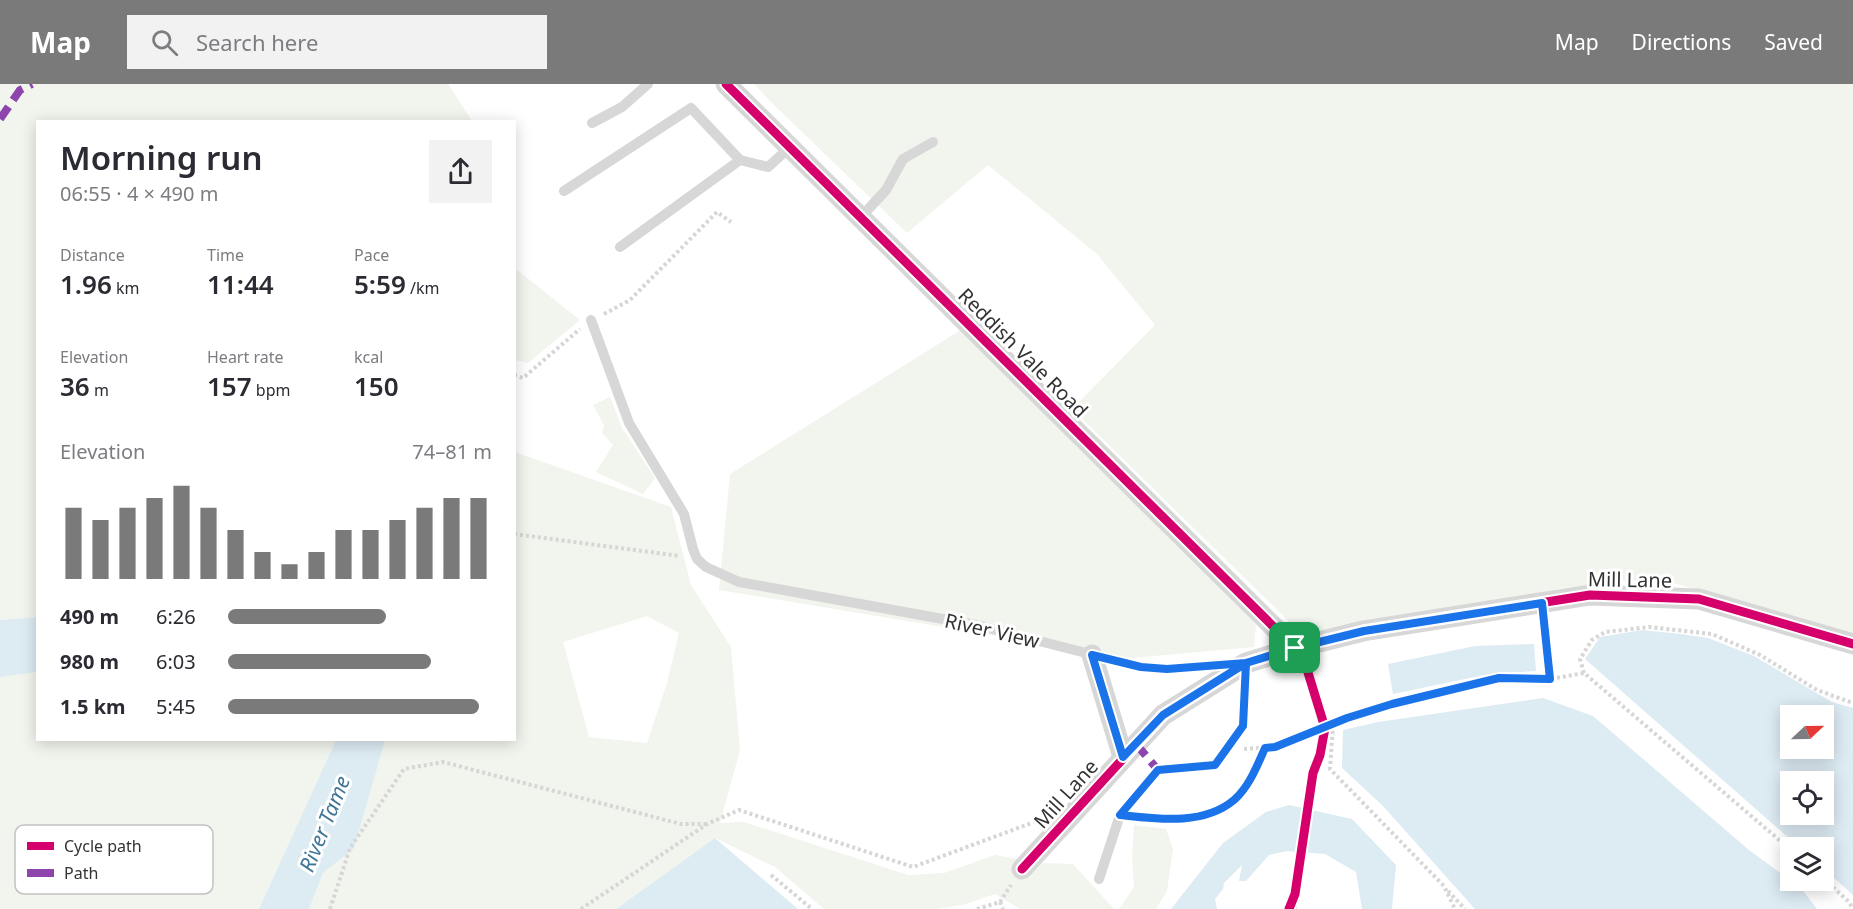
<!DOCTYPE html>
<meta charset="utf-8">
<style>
:root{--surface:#fff;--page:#f2f2f3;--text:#2b2b33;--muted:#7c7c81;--accent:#7a7a7a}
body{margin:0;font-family:"Noto Sans",sans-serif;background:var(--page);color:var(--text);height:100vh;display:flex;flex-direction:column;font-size:22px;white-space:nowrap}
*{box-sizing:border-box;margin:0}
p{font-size:20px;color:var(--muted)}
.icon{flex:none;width:33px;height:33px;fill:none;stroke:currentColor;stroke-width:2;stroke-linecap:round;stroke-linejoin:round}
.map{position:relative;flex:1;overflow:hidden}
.drawer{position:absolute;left:36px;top:36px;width:480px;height:621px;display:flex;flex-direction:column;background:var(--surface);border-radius:0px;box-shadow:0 3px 15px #0003}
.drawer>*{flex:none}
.needle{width:39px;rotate:68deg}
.buttons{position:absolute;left:1780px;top:621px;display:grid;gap:12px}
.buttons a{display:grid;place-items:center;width:54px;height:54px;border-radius:0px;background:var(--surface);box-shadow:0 3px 15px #0003;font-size:30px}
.pin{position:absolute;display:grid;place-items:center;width:51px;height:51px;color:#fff;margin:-26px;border-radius:12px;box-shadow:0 3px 9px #0006}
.round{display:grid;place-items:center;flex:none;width:63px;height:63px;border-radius:0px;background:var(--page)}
.head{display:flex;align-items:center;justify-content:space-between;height:102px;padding:0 24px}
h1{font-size:33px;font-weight:600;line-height:45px}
.figures{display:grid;grid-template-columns:repeat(3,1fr);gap:9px;height:102px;padding:6px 24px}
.figures div{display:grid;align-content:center}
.figures b{font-size:26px;font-weight:600}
.figures small{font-size:16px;font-weight:400}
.figures p{font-size:16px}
.chart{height:168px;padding:12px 24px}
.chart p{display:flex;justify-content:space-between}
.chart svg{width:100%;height:108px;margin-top:6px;stroke:var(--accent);stroke-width:6}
ul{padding:0 24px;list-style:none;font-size:20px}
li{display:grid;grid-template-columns:96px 72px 1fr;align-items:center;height:45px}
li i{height:15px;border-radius:8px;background:var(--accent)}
header{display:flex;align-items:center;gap:36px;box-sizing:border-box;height:84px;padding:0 30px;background:var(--accent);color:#fff}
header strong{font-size:28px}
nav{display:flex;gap:33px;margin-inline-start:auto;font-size:21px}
.search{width:420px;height:54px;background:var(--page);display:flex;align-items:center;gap:15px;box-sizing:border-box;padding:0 21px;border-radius:0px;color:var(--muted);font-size:22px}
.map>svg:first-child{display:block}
</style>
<header>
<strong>Map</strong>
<div class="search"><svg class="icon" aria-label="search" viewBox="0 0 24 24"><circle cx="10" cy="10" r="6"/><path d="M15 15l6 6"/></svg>Search here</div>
<nav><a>Map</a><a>Directions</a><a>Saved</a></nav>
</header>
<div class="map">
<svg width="1853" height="825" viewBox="0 0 1853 825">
<rect width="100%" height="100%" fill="#fff"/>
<!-- green -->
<g fill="#f1f5ed" fill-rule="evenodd">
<polygon points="0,0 448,0 472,37 38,38 37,533 0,536"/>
<polygon points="754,0 1853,0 1853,553 1706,508 1655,494 1562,504 1306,554 1072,325 1155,241 1097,170 988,81 907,149 774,21"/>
<polygon points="517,186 580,236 528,279 515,276 514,191"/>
<polygon points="964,244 1256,541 1254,563 1132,574 719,506 730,390"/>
<polygon points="610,313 622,344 655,394 643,410 596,388 613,361 602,349 604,341 593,321"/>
<path d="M515,368L671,423L691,501L731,563L740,666L720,739L744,738L908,791L944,789L995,771L1042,779L1073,780L1114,825H1020L995,810L963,821L936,825H824L775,783L715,754L616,825H309L323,789L384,656H514ZM647,532L679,549L667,599L647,659L589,653L563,558Z"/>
<polygon points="37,588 38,656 336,656 259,825 0,825 0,593"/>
<polygon points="1134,741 1166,745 1173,765 1167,807 1156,825 1119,825 1134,803 1132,773"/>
</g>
<!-- water -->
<g fill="#ddebf3" fill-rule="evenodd">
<polygon points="37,533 37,588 0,593 0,536"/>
<path d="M1642,546L1681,550L1708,554L1754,572L1832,618L1853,624V811L1824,785V764L1799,763L1585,575L1600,553ZM1791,632H1824V664H1791ZM1791,698H1824V730H1791Z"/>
<polygon points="1534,560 1536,587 1489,590 1393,610 1388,580 1475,562"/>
<polygon points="1543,614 1593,632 1749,766 1801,804 1817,825 1475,825 1383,722 1342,684 1343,646 1378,638"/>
<polygon points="336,656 385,656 354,764 323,789 309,825 259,825"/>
<polygon points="1289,721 1352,735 1396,781 1392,825 1362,825 1356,788 1325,770 1287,767 1269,771 1246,797 1239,797 1242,781 1224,799 1223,805 1215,815 1217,825 1171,825 1223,759 1266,728"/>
<polygon points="715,754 798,825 616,825"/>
</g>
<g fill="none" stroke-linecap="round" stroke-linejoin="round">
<!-- path -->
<g stroke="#d6d6d6" stroke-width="4" stroke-dasharray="3 3" stroke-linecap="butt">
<polyline points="604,230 630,216 717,128 731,138"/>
<polyline points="514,291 523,294 580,245"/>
<polyline points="514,450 680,472"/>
<polyline points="1544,539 1550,595"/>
<polyline points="1584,589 1580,575 1592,556 1605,548 1649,543 1712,550 1760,571 1817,606 1853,619"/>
<polyline points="1333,641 1330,685 1444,802 1455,825"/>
<polyline points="1244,665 1275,663 1347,634 1392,620 1499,594 1550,595 1584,589 1791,766"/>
<polyline points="1138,733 1169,736 1213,729 1235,715 1253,691 1265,664"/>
<polyline points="771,791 812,825"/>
<polyline points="1824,795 1849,818 1853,825"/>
<polyline points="1448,807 1465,825"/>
<polyline points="1000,818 1003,825"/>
<polyline points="330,825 350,764 404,685 443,678 681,740 706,740"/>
<polyline points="581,825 707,740 739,726 913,783 1037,737"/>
<polyline points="977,825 1000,818 1011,801"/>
<polyline points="1295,825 1295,810"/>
</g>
<!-- lane -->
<g stroke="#d7d7d7" stroke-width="10">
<polyline points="592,39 622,23 648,0"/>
<polyline points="564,107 691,24 740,76"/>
<polyline points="861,133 886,106 903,75 933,58"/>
<polyline points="620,163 740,76 768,83 789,64"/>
<polyline points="591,236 629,339 684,430 693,465 697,475 706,483 739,498 976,541 1141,583 1167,585 1246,579 1243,642 1215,681 1158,686 1120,731 1099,795"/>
</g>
<!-- street -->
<g stroke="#d7d7d7" stroke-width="21">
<polyline points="726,0 1295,564"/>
<polyline points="1092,571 1123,673"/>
<polyline points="1022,785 1163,631 1246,579 1295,564 1363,547 1590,511 1699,515 1853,560"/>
</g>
<!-- quiet -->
<g stroke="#8e44ad" stroke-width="8" stroke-dasharray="15 8" stroke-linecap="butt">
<polyline points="0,35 20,6 32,0"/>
<polyline points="1136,660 1158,686"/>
</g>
<!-- cycleway casing -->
<g stroke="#fff" stroke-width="13">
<g id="cycleway">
<polyline points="726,0 1295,564 1306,582 1325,644 1320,671 1313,689 1295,810 1289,825"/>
<polyline points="1022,785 1163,631 1246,579 1295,564 1363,547 1590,511 1699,515 1853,560"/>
</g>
</g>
<!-- cycleway -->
<use href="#cycleway" stroke="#d6006c" stroke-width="9"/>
</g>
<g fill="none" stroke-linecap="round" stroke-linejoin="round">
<!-- route casing -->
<g stroke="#fff" stroke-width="12">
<path id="route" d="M1295,564L1246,579L1167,585L1141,583L1092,571L1123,673L1163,631L1246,579L1243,642L1215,681L1158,686L1120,731C1157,735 1203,742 1234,716C1249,703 1257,682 1265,664L1275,663L1347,634L1392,620L1499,594L1550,595L1542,519L1364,547L1295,564"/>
</g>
<!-- route -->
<use href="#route" stroke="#1a73e8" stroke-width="8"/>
</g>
<g text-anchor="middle" stroke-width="6" stroke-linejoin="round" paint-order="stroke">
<!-- street labels -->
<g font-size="20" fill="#333" stroke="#fff">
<text transform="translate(1023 269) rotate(45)" y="7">Reddish Vale Road</text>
<text transform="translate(1630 496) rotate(1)" y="7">Mill Lane</text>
<text transform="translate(992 547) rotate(13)" y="7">River View</text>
<text transform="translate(1066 710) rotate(-48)" y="7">Mill Lane</text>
</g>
<!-- water labels -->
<g font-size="21" font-style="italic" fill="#3f7597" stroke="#fff">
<text transform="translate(325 740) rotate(-68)" y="7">River Tame</text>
</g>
</g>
<!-- legend -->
<rect x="15" y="741" width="198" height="69" rx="9" fill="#fff" stroke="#c2c2c2" stroke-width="1.5"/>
<rect x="27" y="758" width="27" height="8" fill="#d6006c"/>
<rect x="27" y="785" width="27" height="8" fill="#8e44ad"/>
<g font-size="16" fill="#333">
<text x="64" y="768">Cycle path</text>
<text x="64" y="795">Path</text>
</g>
</svg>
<div class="buttons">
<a><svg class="needle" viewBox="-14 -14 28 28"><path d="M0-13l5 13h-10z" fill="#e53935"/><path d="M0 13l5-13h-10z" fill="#7c7c81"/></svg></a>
<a><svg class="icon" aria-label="locate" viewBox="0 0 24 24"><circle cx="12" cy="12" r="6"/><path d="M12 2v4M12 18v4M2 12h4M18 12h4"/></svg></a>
<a><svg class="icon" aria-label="layers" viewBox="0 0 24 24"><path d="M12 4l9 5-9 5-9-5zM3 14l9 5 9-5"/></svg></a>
</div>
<div class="pin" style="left:1295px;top:564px;background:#1e9e55"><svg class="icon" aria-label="arrive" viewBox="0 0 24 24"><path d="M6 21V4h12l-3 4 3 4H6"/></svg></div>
<section class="drawer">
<div class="head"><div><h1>Morning run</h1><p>06:55 · 4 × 490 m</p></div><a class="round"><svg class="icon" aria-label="share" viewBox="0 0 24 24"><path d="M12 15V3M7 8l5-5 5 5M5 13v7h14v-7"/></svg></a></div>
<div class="figures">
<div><p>Distance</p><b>1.96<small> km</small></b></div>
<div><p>Time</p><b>11:44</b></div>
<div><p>Pace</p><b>5:59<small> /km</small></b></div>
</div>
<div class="figures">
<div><p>Elevation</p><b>36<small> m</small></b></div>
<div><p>Heart rate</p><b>157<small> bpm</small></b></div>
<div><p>kcal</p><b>150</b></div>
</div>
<div class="chart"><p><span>Elevation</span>74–81 m</p>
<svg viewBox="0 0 160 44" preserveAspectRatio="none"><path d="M5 44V15M15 44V20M25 44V15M35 44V11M45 44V6M55 44V15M65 44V24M75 44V33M85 44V38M95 44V33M105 44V24M115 44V24M125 44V20M135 44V15M145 44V11M155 44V11"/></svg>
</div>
<ul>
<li><b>490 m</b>6:26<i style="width:60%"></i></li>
<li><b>980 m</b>6:03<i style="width:77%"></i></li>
<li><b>1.5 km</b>5:45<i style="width:95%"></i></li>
</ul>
</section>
</div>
